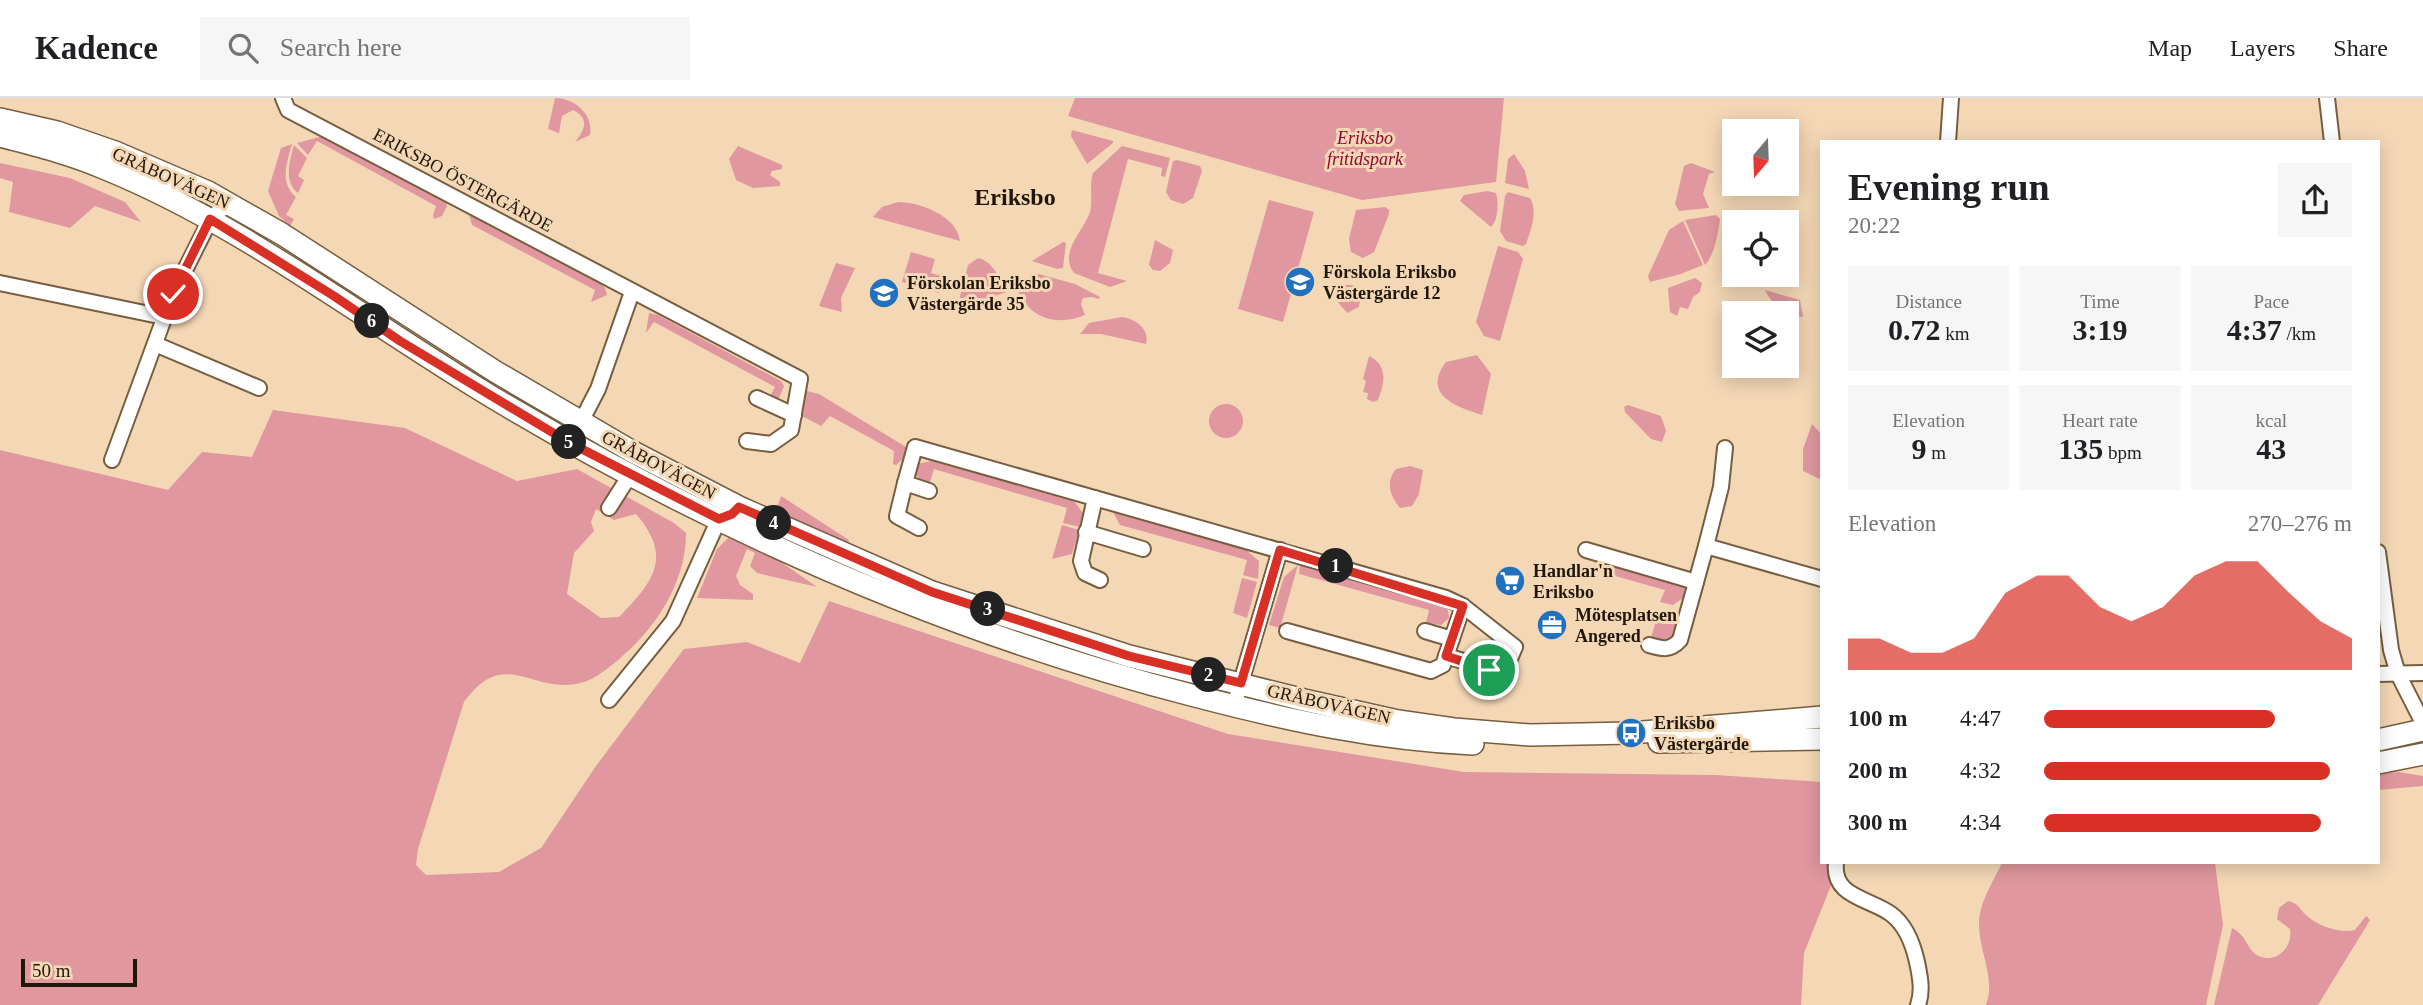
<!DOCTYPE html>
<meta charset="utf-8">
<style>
:root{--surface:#fff;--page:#f6f6f6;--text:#202124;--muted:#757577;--line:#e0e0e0;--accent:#d93025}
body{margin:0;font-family:Georgia,serif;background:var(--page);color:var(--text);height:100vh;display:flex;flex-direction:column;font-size:26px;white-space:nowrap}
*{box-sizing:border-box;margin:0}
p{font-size:23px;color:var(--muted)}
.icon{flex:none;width:38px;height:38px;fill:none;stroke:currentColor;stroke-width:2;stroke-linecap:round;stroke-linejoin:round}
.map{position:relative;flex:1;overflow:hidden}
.sheet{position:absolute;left:1820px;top:42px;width:560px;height:724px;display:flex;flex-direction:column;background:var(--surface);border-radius:0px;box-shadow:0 4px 18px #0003}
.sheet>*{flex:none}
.needle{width:46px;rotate:199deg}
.controls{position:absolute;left:1722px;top:21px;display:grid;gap:14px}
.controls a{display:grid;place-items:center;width:77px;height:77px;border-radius:0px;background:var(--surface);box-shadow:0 4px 18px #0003;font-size:35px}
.scale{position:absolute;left:21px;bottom:18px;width:116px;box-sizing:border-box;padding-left:7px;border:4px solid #20170a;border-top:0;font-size:19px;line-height:24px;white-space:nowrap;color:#20170a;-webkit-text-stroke:5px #f4d8b6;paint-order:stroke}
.pin{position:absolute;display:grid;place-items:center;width:60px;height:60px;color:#fff;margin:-30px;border:4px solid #fff;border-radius:50%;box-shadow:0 2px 7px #0007}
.km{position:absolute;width:35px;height:35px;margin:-18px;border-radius:50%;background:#222;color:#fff;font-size:19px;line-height:35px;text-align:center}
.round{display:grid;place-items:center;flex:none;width:74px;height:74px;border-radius:0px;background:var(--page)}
.overview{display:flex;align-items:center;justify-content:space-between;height:119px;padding:0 28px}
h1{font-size:38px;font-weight:600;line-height:52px}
.metrics{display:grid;grid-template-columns:repeat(3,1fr);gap:10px;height:119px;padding:7px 28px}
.metrics div{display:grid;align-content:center;border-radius:0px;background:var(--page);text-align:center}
.metrics b{font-size:30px;font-weight:600}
.metrics small{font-size:19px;font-weight:400}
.metrics p{font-size:19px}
.chart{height:196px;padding:14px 28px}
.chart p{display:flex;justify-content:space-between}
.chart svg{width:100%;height:126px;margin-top:7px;fill:var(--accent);opacity:.7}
ul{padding:0 28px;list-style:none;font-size:23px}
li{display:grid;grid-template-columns:112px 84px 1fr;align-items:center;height:52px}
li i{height:18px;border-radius:9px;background:var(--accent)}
header{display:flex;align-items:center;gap:42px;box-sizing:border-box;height:98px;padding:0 35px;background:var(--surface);border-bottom:2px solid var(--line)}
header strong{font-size:33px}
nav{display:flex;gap:38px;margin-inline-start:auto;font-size:24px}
.search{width:490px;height:63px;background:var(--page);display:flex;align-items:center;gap:18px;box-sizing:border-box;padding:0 24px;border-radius:0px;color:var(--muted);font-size:26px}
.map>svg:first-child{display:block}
</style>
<header>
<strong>Kadence</strong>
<div class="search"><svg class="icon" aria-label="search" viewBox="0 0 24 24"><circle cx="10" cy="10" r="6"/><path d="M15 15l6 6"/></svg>Search here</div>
<nav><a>Map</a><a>Layers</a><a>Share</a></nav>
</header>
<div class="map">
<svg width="2423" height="907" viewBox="0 0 2423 907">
<rect width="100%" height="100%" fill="#f4d8b6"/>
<!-- green -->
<g fill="#e0979f" fill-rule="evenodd">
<path d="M555,0C575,0 594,17 590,37L575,44C585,32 590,20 573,12L562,18L559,35L548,31Z"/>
<polygon points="1075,0 1504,0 1496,84 1362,102 1068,18"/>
<polygon points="1072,32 1113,43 1113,45 1087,66 1071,38"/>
<polygon points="323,38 445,102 447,108 442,118 434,121 433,117 436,108 317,43 308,57 297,45"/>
<path d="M292,46C287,65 279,84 296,99L286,117L294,121L290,128L279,118L268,93L281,50Z"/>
<path d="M294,47L307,60L298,78L304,82L298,95C283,83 290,63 294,47Z"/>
<polygon points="738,48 782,67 782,71 772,73 770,77 780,84 780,88 753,90 736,82 729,61"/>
<path d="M1122,48L1170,60L1165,79L1161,78L1162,70L1128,61L1098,175L1127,183L1110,189L1074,175C1058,154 1084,133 1090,114C1093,101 1089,87 1093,75Z"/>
<polygon points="1514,56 1525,73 1529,91 1505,85 1508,61"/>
<polygon points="1177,62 1200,68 1202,73 1193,100 1183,106 1171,102 1166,94 1173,63"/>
<polygon points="0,65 70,80 125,104 141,124 95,108 70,130 9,114 13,84 0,80"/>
<polygon points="1691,65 1715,74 1709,76 1703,96 1709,110 1679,113 1675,106 1684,68"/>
<path d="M1487,93L1496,95C1499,105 1498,122 1491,129L1460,103L1464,97Z"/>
<path d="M1508,94L1530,100C1538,113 1531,132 1526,146L1523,148L1506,143L1500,133L1505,98Z"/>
<polygon points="1269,102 1314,114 1283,224 1238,211"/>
<path d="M898,104C920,104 957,118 960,143L873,119L882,109Z"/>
<polygon points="1385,109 1389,112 1389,116 1374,154 1363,160 1351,154 1349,141 1356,112"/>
<polygon points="469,116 599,184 605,190 607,197 591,204 595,192 472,127"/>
<path d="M1716,117L1720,121C1718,135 1715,156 1705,167L1685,122Z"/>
<polygon points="1683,123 1703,167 1681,176 1650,184 1648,178 1669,132"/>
<polygon points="1155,142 1173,152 1170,165 1160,173 1153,172 1149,167"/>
<polygon points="1063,144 1066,145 1063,170 1057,171 1032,163"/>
<polygon points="1498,148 1518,154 1523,161 1500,243 1484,238 1476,224"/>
<polygon points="911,154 935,161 931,175 944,179 939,195 902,184"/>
<path d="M978,160C993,163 1000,181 1007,194L957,210L968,167Z"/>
<polygon points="836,165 855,170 841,200 842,214 819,208"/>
<path d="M1035,175L1075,186L1100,199L1099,201L1092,199L1083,200L1081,206L1085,217C1055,229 1029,220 1017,191Z"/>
<polygon points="1695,180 1702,185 1700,194 1693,199 1688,211 1680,209 1677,218 1670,214 1668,190"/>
<polygon points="1345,187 1354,187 1361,194 1359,209 1347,215 1337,203"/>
<path d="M1765,192L1800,202L1803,219C1785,218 1772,207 1765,192Z"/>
<polygon points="649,215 658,217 781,283 784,288 779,300 769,300 775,289 654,224 646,235"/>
<path d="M1122,219C1136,221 1150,231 1146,246L1101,236H1080L1089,225Z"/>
<path d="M1477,257L1491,276L1482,317C1457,309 1421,297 1446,264Z"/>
<path d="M1369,258C1388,267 1385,285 1378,302L1373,304L1367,301L1368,295L1363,294L1366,283L1363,281Z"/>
<polygon points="803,292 819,296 906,349 904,360 896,367 893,366 894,353 830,318 821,328 800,317"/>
<circle cx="1226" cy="323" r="17"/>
<polygon points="1628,307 1661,318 1666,333 1662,344 1651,341 1625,314 1624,309"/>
<path d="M273,312L405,330L517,383L577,371L674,425L686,435C686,486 655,531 617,563C603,574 593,583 576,586C530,594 504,549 464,604L418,751L416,767L426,777L499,774L541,750L596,668L684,551L747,544L800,565L829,503L1228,636L1464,674L1716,677L1822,684V765H1840L1804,855L1801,907H0V352L168,392L202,354L252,359ZM596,411L614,422L636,416C673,459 654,483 619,519L601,520L567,496L574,455L594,433L591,424Z"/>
<polygon points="1812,326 1822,337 1822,382 1803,373 1803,351"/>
<polygon points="931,363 1074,403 1083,415 1080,429 1063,425 1067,410 934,371 929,387 921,383 915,376 917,366"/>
<path d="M1410,368L1423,372L1419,396L1412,408L1400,410C1390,398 1385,384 1396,371Z"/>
<polygon points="781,398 849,442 848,445 775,417"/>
<polygon points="1113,414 1245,451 1259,463 1258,481 1243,477 1247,462 1120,427"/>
<polygon points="1062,427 1079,432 1072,456 1052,461"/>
<polygon points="729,439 775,460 817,489 757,475 750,468 755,455 747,451 736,478 740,487 753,496 753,502 697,500 717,451"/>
<polygon points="1603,465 1675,484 1685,490 1683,500 1673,507 1660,504 1665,492 1597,473"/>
<polygon points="1298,467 1280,530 1269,527 1284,479"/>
<polygon points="1300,467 1443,506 1448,512 1449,520 1441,527 1426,525 1429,512 1299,476"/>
<polygon points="1242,480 1257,484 1247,520 1233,515"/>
<polygon points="1658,516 1676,523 1673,539 1668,544 1650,543"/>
<polygon points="2399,674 2423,678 2423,688 2378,692 2378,675"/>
<path d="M2002,765H2215L2223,827L2206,907H1986C1996,881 1979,854 1979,826C1979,805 1993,784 2002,765Z"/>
<path d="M2288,803C2299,805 2299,811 2306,817C2317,828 2341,836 2355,832L2366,818L2370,822L2318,907H2214L2232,830C2247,837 2247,853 2259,858C2277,866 2293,849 2290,831L2277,821L2279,810Z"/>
</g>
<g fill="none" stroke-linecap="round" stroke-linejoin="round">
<!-- minor casing -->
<g stroke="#765e3f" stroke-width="18">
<g id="minor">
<polyline points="283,0 288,12 800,281 791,332 771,346 747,343"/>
<polyline points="2327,0 2332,44"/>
<polyline points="1948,44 1951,0"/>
<polyline points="0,185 164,219"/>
<polyline points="155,246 259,290"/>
<polyline points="757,300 794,317"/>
<polyline points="570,345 598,291 632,194"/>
<polyline points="112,362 173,196 210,122 220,112 232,107"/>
<polyline points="905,385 897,418 919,430"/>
<polyline points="929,393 905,385 915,349 1446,500 1463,508 1515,549 1506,570 1498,573 1446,558"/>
<polyline points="1095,400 1081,463 1085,475 1100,482"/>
<polyline points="609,410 630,377"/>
<polyline points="1086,434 1143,451"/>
<polyline points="1706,448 1721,389 1725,350"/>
<polyline points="1586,452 1696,484"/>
<polyline points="2378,454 2391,552 2398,576 2423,625"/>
<polyline points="1287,533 1431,573 1443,567 1463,508"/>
<polyline points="1425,533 1452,541"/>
<path d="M1649,547C1663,551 1670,553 1680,542L1706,448L1822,481"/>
<polyline points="2378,576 2423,575"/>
<polyline points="609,602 673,523 719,421 727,418"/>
<polyline points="1234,608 1280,452"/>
<path d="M1836,765C1832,799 1869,800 1891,816C1906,827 1913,846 1917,864C1920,878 1923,893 1918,907"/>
</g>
</g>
<!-- secondary casing -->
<g stroke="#765e3f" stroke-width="24">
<g id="secondary">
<polyline points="0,21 57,34 115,54 208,94 282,136 496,274 633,354 739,409 932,494 1129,558 1304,602 1398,623 1454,631 1530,637 1631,635 1822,619"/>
<path d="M0,38C34,47 68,55 101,69C243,126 366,224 497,302C715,432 949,535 1195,598C1287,622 1378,642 1473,646"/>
<polyline points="2378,642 2423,632"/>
<polyline points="1659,644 1822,641"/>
<polyline points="2378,665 2423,656"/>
</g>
</g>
<!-- minor -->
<use href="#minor" stroke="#fff" stroke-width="14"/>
<!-- secondary -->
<use href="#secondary" stroke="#fff" stroke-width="21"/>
</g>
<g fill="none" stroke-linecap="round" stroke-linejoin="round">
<!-- route casing -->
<g stroke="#fff" stroke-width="14">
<polyline id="route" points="173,196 210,121 334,198 400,243 570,345 719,421 732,416 739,409 932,494 1129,558 1241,585 1280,452 1463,508 1446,558 1489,572"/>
</g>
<!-- route -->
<use href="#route" stroke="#d93025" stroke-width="9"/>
</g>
<!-- icons -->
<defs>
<g id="school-disc" transform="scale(1.575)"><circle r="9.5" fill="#2171bf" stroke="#f4d8b6"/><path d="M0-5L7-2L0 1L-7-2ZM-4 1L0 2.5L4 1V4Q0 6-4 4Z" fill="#fff"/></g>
<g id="supermarket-disc" transform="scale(1.575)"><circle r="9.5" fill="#2171bf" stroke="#f4d8b6"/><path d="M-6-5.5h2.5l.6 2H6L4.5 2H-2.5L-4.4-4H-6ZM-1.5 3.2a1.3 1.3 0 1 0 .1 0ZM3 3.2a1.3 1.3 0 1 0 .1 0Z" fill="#fff"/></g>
<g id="office-disc" transform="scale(1.575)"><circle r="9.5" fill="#2171bf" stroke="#f4d8b6"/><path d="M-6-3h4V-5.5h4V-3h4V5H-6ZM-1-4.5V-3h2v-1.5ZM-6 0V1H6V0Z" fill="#fff"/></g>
<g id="bus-disc" transform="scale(1.575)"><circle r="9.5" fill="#2171bf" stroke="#f4d8b6"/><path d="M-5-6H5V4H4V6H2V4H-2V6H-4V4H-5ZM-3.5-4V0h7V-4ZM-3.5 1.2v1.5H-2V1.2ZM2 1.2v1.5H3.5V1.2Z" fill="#fff"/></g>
</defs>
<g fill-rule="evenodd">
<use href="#school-disc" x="1300" y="184"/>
<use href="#school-disc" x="884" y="195"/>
<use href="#supermarket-disc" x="1510" y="483"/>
<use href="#office-disc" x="1552" y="527"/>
<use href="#bus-disc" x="1631" y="635"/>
</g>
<g text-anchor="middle" stroke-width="6" stroke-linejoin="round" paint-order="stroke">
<!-- park labels -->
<g font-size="18" font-style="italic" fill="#940535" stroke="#f4d8b6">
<text x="1365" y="46">Eriksbo<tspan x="1365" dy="21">fritidspark</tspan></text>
</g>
<!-- street labels -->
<g font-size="18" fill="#20170a" stroke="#f4d8b6">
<text transform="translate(171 80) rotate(24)" y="6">GRÅBOVÄGEN</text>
<text transform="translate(463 82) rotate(28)" y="6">ERIKSBO ÖSTERGÄRDE</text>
<text transform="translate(659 367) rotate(28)" y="6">GRÅBOVÄGEN</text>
<text transform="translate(1329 606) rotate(13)" y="6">GRÅBOVÄGEN</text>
</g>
<!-- poi labels -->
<g font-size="18" font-weight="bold" fill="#20170a" stroke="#f4d8b6" text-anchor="start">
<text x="1323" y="180">Förskola Eriksbo<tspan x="1323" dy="21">Västergärde 12</tspan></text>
<text x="907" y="191">Förskolan Eriksbo<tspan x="907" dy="21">Västergärde 35</tspan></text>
<text x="1533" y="479">Handlar'n<tspan x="1533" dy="21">Eriksbo</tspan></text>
<text x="1575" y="523">Mötesplatsen<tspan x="1575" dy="21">Angered</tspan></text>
<text x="1654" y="631">Eriksbo<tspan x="1654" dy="21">Västergärde</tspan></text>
</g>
<!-- district labels -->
<g font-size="24" font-weight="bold" fill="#20170a" stroke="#f4d8b6">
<text x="1015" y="107">Eriksbo</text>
</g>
</g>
</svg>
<div class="controls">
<a><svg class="needle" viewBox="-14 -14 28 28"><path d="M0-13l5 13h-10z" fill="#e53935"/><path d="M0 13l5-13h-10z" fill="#757577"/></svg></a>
<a><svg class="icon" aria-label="locate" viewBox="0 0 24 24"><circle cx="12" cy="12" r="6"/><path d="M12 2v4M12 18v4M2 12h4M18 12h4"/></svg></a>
<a><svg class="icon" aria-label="layers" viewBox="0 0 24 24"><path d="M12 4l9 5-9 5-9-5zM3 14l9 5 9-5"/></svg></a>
</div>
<div class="scale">50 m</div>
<div class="pin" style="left:1489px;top:572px;background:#1e9e55"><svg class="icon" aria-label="arrive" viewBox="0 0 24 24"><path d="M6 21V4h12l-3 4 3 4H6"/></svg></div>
<div class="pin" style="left:173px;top:196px;background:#d93025"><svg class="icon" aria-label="check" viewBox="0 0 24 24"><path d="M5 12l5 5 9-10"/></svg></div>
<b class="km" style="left:1336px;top:468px">1</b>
<b class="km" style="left:1209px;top:577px">2</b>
<b class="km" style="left:988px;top:511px">3</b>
<b class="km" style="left:774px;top:425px">4</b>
<b class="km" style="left:569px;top:344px">5</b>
<b class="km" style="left:372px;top:223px">6</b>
<section class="sheet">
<div class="overview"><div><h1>Evening run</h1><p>20:22</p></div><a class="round"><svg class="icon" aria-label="share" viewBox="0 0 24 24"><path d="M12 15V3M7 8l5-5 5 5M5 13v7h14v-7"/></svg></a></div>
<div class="metrics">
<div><p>Distance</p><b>0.72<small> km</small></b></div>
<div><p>Time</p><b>3:19</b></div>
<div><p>Pace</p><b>4:37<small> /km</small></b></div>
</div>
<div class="metrics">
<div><p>Elevation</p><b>9<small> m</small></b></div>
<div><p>Heart rate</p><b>135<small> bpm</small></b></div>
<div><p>kcal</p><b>43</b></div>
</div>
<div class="chart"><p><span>Elevation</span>270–276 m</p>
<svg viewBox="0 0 160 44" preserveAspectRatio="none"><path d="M0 44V33L10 33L20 38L30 38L40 33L50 17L60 11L70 11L80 22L90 27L100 22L110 11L120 6L130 6L140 17L150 27L160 33V44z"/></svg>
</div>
<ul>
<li><b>100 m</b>4:47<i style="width:75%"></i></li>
<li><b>200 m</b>4:32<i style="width:93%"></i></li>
<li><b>300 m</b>4:34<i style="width:90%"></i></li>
</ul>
</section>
</div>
